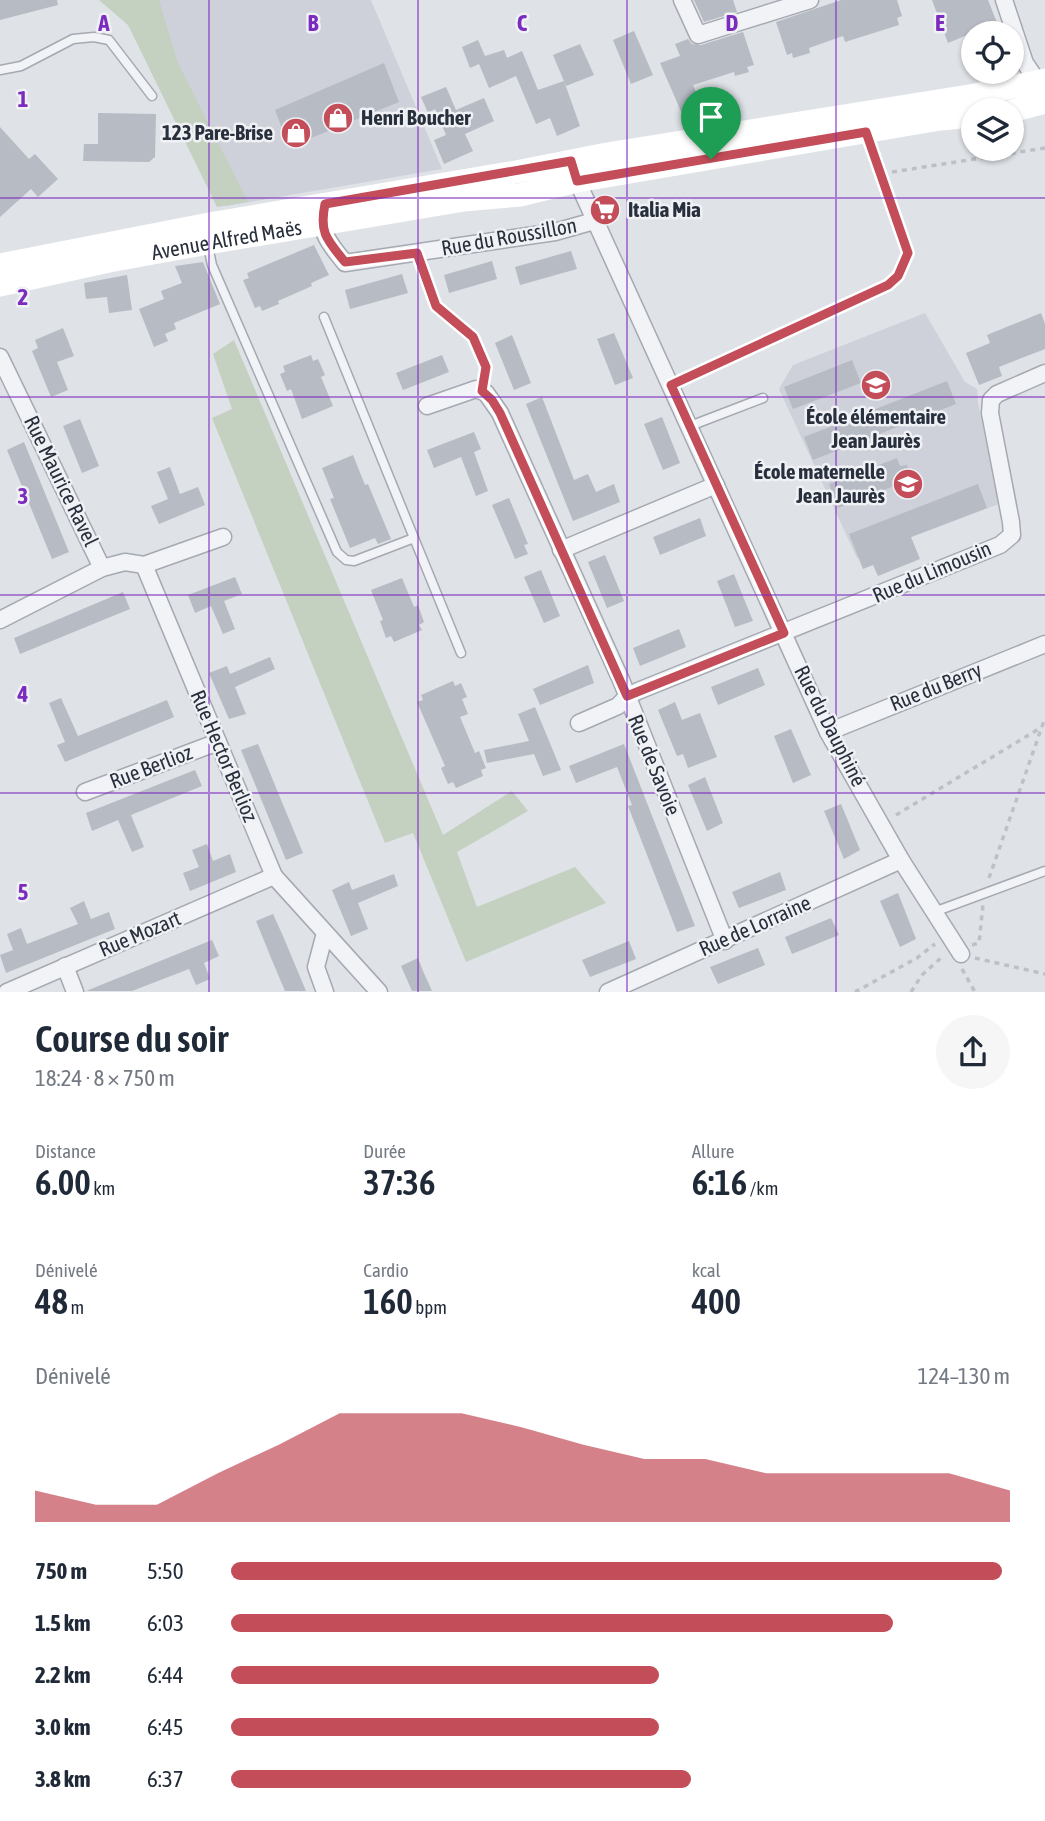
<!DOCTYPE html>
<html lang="fr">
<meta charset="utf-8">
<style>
:root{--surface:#fff;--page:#f6f6f7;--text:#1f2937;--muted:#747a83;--accent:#c34d59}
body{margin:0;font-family:"Asap Condensed",sans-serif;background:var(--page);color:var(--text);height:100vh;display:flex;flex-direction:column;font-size:26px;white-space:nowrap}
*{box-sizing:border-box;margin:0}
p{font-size:23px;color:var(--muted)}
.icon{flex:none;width:38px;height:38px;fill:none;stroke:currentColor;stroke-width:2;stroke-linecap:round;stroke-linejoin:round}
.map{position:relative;height:992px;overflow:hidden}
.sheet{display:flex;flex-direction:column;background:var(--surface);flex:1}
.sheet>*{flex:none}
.controls{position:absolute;left:961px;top:21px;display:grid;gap:14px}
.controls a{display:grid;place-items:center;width:63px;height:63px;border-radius:50%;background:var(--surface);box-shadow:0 2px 5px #0004;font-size:35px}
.pin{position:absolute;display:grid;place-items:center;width:60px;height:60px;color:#fff;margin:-72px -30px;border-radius:50% 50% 50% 0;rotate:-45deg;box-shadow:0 0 7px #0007}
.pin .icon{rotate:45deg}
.round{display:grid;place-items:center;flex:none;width:74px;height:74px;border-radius:37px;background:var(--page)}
.headline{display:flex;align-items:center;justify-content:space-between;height:119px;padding:0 35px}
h1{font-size:38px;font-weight:600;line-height:52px}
.figures{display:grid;grid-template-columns:repeat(3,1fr);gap:10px;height:119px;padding:7px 35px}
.figures div{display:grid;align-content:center}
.figures b{font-size:35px;font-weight:600}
.figures small{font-size:19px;font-weight:400}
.figures p{font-size:19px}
.chart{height:196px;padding:14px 35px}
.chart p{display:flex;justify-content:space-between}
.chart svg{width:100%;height:126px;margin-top:7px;fill:var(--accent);opacity:.7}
ul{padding:0 35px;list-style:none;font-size:23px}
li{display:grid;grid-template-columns:112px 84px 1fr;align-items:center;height:52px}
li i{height:18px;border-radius:9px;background:var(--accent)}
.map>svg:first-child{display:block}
</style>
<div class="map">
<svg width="1045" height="992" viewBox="0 0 1045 992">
<rect width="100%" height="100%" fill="#dfe2e7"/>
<!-- built -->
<g fill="#ced1d9">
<polygon points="126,0 371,0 442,169 226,206"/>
<polygon points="925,313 965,382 977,389 978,403 999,504 857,558 779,389 793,365"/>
</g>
<!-- green -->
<g fill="#c4d1c1">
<polygon points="99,0 159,0 178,63 248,202 217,207 128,25"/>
<polygon points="234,340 443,835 512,791 528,811 457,852 477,907 575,867 606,903 466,962 413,833 385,843 212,418 232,409 213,354"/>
</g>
<!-- building -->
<g fill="#b7bbc4">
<polygon points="0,0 57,0 58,5 0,20"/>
<polygon points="694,0 733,0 737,12 704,22"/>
<polygon points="841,0 897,0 902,16 897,18 899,25 845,42 843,36 809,48 810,53 793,58 792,53 787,55 776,22"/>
<polygon points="932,0 988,0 1001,33 972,33 948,43"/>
<polygon points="634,31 653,75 631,84 613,40"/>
<polygon points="743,32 754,65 747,67 749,72 735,76 734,72 693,85 706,115 686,123 660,63 680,56 675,44 688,39 692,44 701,45"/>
<polygon points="478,40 485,56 504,50 507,58 522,51 538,90 564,81 580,126 557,136 550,118 536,124 516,76 489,88 479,64 470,68 462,47"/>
<polygon points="580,44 594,75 566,86 553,55"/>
<polygon points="384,63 399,102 289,147 275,110"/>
<polygon points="446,87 456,110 484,98 494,121 465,134 473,151 444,164 434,140 446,135 435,109 428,113 421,97"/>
<polygon points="98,113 156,114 155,157 149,162 83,161 84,144 98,144"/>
<polygon points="0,127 29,159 35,154 58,179 38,197 31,189 0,217"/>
<polygon points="314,245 329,275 311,283 312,286 278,301 279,304 262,311 260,306 255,308 243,280 249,278 247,273"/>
<polygon points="571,251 577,269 520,285 515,267"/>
<polygon points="492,261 497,279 449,293 444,275"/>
<polygon points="203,262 220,304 174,323 176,329 165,334 168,341 154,347 139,309 164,299 161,291 182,283 175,266"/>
<polygon points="402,274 408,293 350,309 345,290"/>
<polygon points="127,275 132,310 109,313 107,297 86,299 84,283"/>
<polygon points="1041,313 1045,324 1045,349 999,367 1002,376 979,385 966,353 990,343 987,335"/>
<polygon points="63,328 74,356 57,362 68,390 51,397 32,351 38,348 35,340"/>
<polygon points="614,333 633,378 615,385 597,339"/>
<polygon points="512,335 531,383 514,390 495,343"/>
<polygon points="311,355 313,361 318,359 325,375 321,377 333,406 302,419 291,389 287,391 280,374 285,372 283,366"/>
<polygon points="442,355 449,372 403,390 396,373"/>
<polygon points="852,360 861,383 793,409 784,387"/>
<polygon points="947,381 956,404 813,460 804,437"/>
<polygon points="542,397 574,480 588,474 596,492 614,484 620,502 573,521 526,404"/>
<polygon points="662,417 680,463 663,470 644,424"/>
<polygon points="80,419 99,466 82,473 63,426"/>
<polygon points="474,432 481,449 474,452 488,491 476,496 461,457 434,468 427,450"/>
<polygon points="24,442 69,552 52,559 7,450"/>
<polygon points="353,455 365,485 368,484 391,539 378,544 375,538 350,548 330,499 334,498 322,468"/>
<polygon points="897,458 900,466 907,465 912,479 838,508 829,484"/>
<polygon points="170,467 180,494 198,487 205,505 159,524 151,506 168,499 157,472"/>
<polygon points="978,484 987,508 911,537 920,559 878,576 873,565 863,569 849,534"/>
<polygon points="509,498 528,544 524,545 528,554 515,559 492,505"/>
<polygon points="700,518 706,536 660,555 653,537"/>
<polygon points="605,555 624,601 607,608 588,562"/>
<polygon points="541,570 560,616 544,623 524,577"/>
<polygon points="734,574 753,621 735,627 717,581"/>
<polygon points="235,577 242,594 224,601 235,629 223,634 211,606 195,613 188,595"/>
<polygon points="402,578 414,607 418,605 424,622 419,625 422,630 394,642 391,636 386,638 380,621 383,620 371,590"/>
<polygon points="123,592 130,609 20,654 14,638"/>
<polygon points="679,629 686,647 640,666 633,648"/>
<polygon points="270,657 275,669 235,687 246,714 229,719 209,673 227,666 230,674"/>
<polygon points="588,665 594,683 540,705 533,689"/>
<polygon points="758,668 765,685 718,705 711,687"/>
<polygon points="453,681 455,686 461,683 467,697 462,699 468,714 460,717 475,753 479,751 486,768 481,770 483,776 456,788 453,782 448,784 441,768 445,766 417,702 423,700 421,695"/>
<polygon points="61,698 78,736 167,700 174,717 65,762 57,745 65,742 49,703"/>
<polygon points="675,702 682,720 700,713 717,757 688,768 683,754 677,756 658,710"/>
<polygon points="535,707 561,770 543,776 534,754 487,763 484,750 529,741 518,714"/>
<polygon points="791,729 811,775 793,783 774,736"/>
<polygon points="258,744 303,853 286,860 241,750"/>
<polygon points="624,744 695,926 677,932 628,806 632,805 617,767 576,783 569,766"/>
<polygon points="195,770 202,786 131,815 144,847 132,852 118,820 92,831 86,813"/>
<polygon points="705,777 723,823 707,831 688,785"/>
<polygon points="841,804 860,850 844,859 824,811"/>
<polygon points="207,844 213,861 230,854 236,872 190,891 183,873 199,867 192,850"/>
<polygon points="780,872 786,890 739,908 732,892"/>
<polygon points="394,874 398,886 358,903 368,929 351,936 332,890 349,882 352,890"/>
<polygon points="898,893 916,939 900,947 880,901"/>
<polygon points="84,901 91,919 109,912 115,929 6,973 0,955 13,950 7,934 21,928 27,944 78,924 70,908"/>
<polygon points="273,914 283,936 306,991 285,991 269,953 256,921"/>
<polygon points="831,918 839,935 792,954 785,937"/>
<polygon points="212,940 219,956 204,963 210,979 196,985 189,969 132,991 86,991"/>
<polygon points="629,941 636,959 590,977 582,960"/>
<polygon points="758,948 765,965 718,984 710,967"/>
<polygon points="418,958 423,971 432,991 412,991 401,966"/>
</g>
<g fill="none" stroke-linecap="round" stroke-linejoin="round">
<!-- lane casing -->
<g stroke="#a5a9b1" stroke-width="11">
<g id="lane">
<polyline points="0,70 21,66 73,39 94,37 109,40 152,96"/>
<polyline points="208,246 212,265 337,552 346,560 354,561 414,538 324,317"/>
<polyline points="671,385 888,285 898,276 908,253 867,135"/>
<polyline points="690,426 763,398"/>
<polyline points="414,538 461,653"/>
<polyline points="934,912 1045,871"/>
</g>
</g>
<!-- street casing -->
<g stroke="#a5a9b1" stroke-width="19">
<g id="street">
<polyline points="682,0 698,35 810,0"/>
<polyline points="1004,0 1025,63 1041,87"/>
<polyline points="574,174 828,732 901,860 961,954"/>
<path d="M323,214C319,233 333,248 345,263L555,232L594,221"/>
<polyline points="0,357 102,568"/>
<polyline points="427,406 476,389 486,393 500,413 621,680 725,941"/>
<polyline points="561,550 716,485"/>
<polyline points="144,565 274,876 379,992"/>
<polyline points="0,620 102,568 125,562 144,565 223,537"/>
<polyline points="579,723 618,706 627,696 638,691 1000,545 1012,535 1011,522 990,413 991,400 997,394 1045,373"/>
<polyline points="828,732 1045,644"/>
<polyline points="85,792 218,742"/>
<polyline points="325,933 316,967 325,992"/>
<polyline points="65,966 75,992"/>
<polyline points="7,992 274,876"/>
<polyline points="608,992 901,860"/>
</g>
</g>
<!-- path -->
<g stroke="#bec0c6" stroke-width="3.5" stroke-dasharray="5 5" stroke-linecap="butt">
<polyline points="892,172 1045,148"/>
<polyline points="422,269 436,306 473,336 486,367 485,375"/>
<polyline points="896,815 1042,727"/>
<polyline points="989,878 1045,718"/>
<polyline points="972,945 979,943 983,905"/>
<polyline points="975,958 1045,974"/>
<polyline points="962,969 975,992"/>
<polyline points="855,992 917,958 935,944"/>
<polyline points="911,992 922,975 942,957"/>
</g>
<!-- lane -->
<use href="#lane" stroke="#f2f3f6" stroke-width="8"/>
<!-- street -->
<use href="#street" stroke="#f2f3f6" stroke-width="16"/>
<!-- secondary -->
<g stroke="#fff" stroke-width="23">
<polyline points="1012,111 1045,102"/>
<polyline points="0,265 209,224 516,172 607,154 975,95 1045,80"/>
<path id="s1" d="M0,285L109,261L208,243L464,200L520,195L577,181L940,119L973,116"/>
</g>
</g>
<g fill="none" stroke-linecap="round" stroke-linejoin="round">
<!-- route casing -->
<g stroke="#fff" stroke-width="14">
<path id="route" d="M866,132L908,253L898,276L888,285L671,385L784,633L627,696L500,413L492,400L482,391L486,367L473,337L436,306L417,253L345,262C327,240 319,233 325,204L571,161L577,181Z"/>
</g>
<!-- route -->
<use href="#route" stroke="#c34d59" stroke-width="9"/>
</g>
<!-- grid -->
<path fill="none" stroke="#7b2cbf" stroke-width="2" stroke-opacity="0.55" d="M209,0V992M418,0V992M627,0V992M836,0V992M0,198H1045M0,397H1045M0,595H1045M0,793H1045"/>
<!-- icons -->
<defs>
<g id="shop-disc" transform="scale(1.575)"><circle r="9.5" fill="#c34d59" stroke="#eff1f5"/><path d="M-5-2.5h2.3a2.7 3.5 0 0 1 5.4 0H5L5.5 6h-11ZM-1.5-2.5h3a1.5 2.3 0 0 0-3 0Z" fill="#fff"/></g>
<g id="supermarket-disc" transform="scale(1.575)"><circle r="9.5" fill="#c34d59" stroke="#eff1f5"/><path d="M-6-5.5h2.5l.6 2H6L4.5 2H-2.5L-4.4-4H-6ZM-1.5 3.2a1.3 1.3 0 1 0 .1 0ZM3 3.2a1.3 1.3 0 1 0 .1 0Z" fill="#fff"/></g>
<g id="school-disc" transform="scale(1.575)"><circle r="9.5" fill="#c34d59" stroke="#eff1f5"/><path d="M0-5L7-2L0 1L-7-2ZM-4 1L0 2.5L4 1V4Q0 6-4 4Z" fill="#fff"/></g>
</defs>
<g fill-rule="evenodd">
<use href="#shop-disc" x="338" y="118"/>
<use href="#shop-disc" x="296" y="133"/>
<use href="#supermarket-disc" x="605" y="210"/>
<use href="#school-disc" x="876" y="385"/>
<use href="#school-disc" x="908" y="484"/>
</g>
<g text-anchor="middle" stroke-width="5" stroke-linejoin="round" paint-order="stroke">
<!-- poi labels -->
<g font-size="21" font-weight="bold" fill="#29303d" stroke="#eff1f5" text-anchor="start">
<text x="361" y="125">Henri Boucher</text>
<text x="273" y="140" text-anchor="end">123 Pare-Brise</text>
<text x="628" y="217">Italia Mia</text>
<text x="876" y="424" text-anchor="middle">École élémentaire<tspan x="876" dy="24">Jean Jaurès</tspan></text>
<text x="885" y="479" text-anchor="end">École maternelle<tspan x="885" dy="24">Jean Jaurès</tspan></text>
</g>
<!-- street labels -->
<g font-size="21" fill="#29303d" stroke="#eff1f5">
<text transform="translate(509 237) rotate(-10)" y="7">Rue du Roussillon</text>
<text dy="7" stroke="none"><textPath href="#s1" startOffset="231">Avenue Alfred Maës</textPath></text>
<text transform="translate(61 481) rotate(64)" y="7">Rue Maurice Ravel</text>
<text transform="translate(932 572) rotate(-23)" y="7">Rue du Limousin</text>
<text transform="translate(936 687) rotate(-22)" y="7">Rue du Berry</text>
<text transform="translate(830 726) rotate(63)" y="7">Rue du Dauphiné</text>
<text transform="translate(224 756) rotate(67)" y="7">Rue Hector Berlioz</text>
<text transform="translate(654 765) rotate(68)" y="7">Rue de Savoie</text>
<text transform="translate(151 767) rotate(-21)" y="7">Rue Berlioz</text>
<text transform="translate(755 926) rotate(-24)" y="7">Rue de Lorraine</text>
<text transform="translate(140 934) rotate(-23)" y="7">Rue Mozart</text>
</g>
</g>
<g font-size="23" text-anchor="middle" font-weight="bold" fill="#7b2cbf" stroke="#eff1f5" stroke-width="5" stroke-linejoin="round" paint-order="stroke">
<text x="104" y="31">A</text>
<text x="313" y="31">B</text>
<text x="522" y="31">C</text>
<text x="732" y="31">D</text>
<text x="940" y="31">E</text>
<text x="23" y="107">1</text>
<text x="23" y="305">2</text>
<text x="23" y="504">3</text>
<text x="23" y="702">4</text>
<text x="23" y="900">5</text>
</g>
</svg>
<div class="controls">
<a><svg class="icon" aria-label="locate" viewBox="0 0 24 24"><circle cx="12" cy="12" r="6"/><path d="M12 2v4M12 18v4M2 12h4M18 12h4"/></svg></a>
<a><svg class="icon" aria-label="layers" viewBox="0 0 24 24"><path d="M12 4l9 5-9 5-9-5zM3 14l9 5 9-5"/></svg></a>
</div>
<div class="pin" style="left:711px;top:159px;background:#1e9e55"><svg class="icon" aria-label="arrive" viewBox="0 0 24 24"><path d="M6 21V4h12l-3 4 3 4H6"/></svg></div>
</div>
<section class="sheet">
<div class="headline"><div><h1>Course du soir</h1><p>18:24 · 8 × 750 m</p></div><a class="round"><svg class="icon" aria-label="share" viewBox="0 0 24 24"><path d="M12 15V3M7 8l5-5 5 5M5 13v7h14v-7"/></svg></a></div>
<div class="figures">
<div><p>Distance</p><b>6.00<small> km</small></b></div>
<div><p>Durée</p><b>37:36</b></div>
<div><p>Allure</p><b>6:16<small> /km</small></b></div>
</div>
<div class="figures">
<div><p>Dénivelé</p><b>48<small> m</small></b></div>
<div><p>Cardio</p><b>160<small> bpm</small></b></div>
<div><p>kcal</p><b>400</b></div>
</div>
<div class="chart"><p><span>Dénivelé</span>124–130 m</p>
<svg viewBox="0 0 160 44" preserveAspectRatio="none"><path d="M0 44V33L10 38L20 38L30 27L40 17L50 6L60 6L70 6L80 11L90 17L100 22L110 22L120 27L130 27L140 27L150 27L160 33V44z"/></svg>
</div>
<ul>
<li><b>750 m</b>5:50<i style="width:99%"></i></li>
<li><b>1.5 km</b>6:03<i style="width:85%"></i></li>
<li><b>2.2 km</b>6:44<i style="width:55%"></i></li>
<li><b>3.0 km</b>6:45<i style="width:55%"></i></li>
<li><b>3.8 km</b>6:37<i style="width:59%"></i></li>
</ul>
</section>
